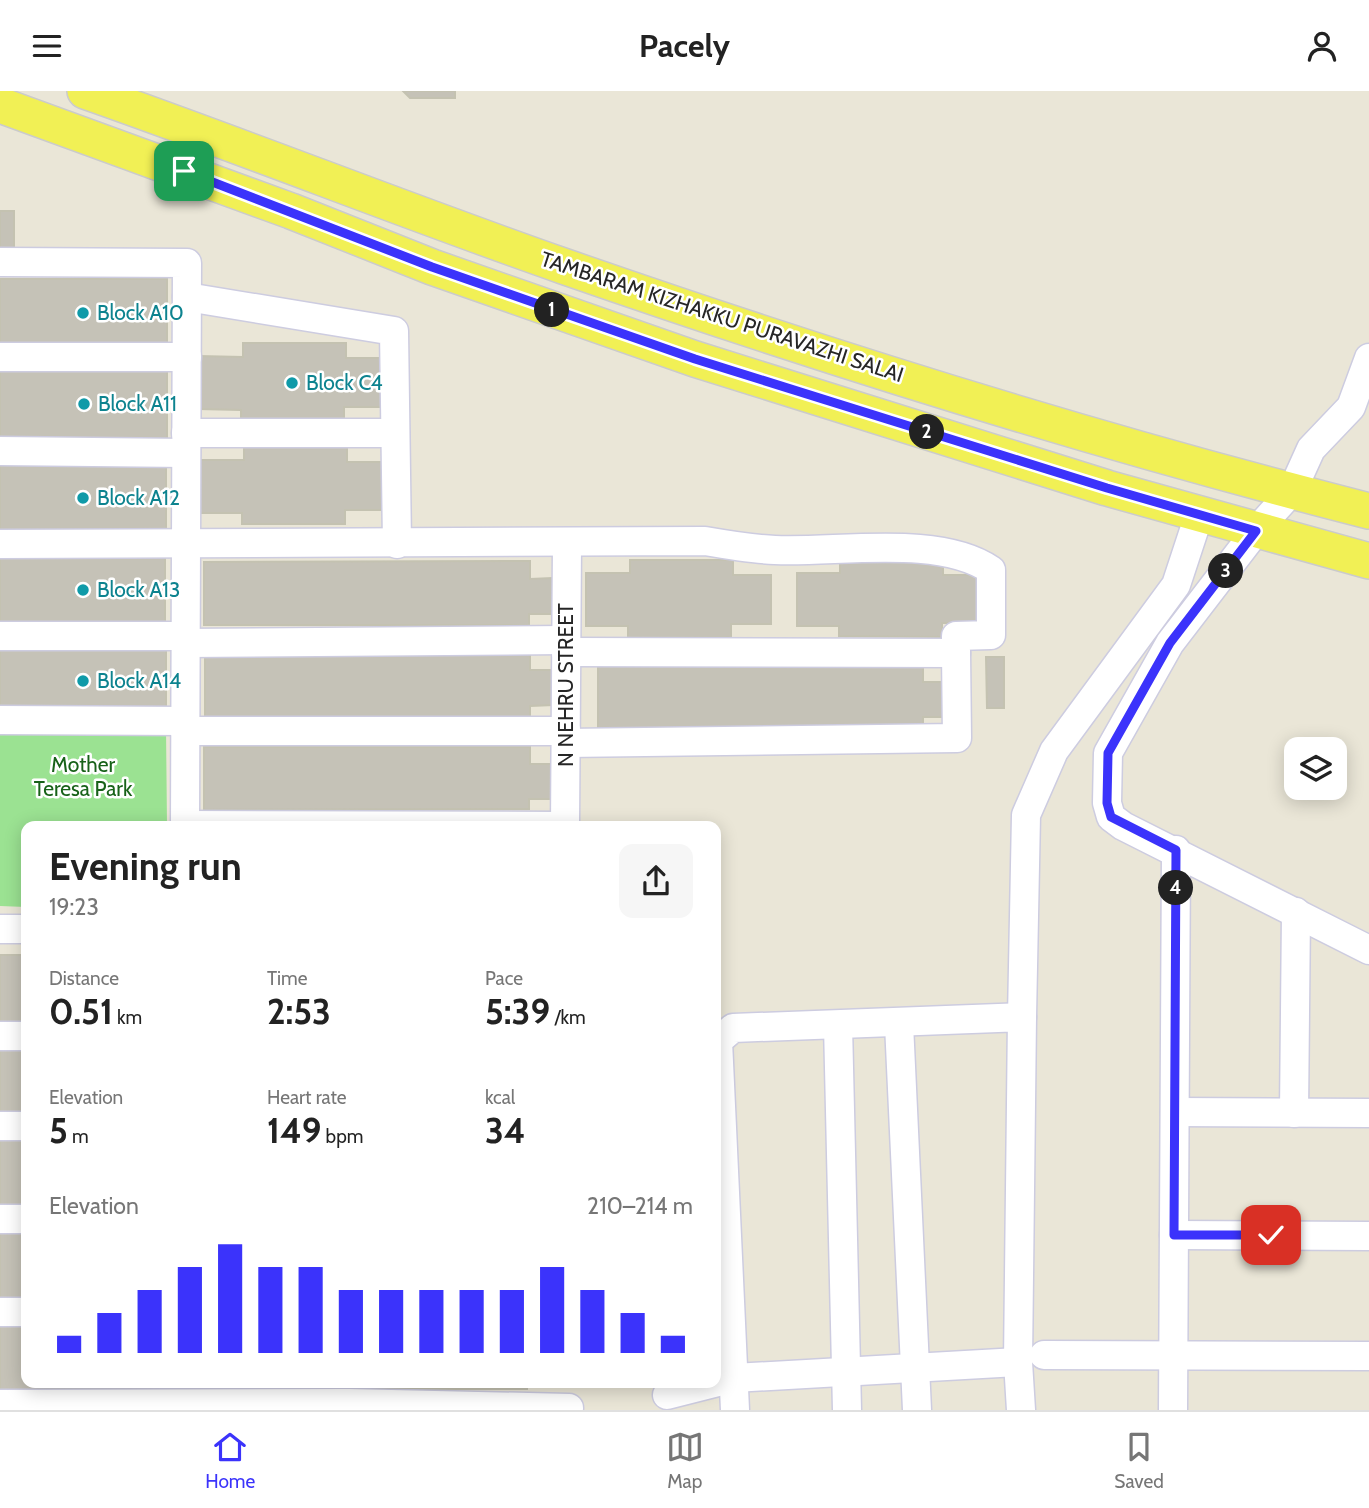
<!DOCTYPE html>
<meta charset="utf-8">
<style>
:root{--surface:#fff;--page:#f6f6f6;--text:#222;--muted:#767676;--line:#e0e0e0;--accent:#3b33fb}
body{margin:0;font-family:Cabin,sans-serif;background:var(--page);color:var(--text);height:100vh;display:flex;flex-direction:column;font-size:26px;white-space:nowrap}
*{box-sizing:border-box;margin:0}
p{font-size:23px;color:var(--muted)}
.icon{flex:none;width:38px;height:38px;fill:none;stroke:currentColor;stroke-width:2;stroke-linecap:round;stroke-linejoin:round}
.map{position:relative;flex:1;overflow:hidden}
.side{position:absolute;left:21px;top:730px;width:700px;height:567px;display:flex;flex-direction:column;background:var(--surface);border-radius:14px;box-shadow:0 4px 18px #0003}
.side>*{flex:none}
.controls{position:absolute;left:1284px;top:646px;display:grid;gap:14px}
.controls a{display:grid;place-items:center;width:63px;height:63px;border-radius:14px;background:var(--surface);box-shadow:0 4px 18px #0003;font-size:35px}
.pin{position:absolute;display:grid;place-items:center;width:60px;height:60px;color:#fff;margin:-30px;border-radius:14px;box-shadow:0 4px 10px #0006}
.km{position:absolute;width:35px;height:35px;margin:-18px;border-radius:50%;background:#222;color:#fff;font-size:19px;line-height:35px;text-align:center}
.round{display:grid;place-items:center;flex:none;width:74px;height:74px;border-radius:14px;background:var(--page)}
.overview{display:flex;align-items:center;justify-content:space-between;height:119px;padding:0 28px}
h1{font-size:38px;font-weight:700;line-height:52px}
.metrics{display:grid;grid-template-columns:repeat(3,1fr);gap:10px;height:119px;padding:7px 28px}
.metrics div{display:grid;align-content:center}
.metrics b{font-size:35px;font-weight:700}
.metrics small{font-size:19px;font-weight:400}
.metrics p{font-size:19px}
.chart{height:196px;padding:14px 28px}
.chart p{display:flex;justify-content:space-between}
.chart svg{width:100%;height:126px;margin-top:7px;stroke:var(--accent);stroke-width:6}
header{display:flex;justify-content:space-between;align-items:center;height:91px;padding:0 28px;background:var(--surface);font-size:32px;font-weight:700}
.dock{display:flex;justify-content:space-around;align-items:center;height:98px;border-top:2px solid var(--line);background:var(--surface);font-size:19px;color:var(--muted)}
.dock a{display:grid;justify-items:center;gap:4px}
.dock .on{color:var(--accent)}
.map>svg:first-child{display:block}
</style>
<header><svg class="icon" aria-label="menu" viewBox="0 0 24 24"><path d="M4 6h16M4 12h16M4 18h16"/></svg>Pacely<svg class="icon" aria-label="person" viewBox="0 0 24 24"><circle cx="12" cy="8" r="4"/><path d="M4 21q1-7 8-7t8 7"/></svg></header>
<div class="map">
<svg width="1369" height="1319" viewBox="0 0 1369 1319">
<rect width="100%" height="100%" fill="#eae6d7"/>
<!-- green -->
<polygon fill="#9be292" points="0,636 166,637 167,735 26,735 26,816 0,815"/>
<!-- building -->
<g fill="#c5c2b7" stroke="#c4c2b1" stroke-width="2">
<polygon points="403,0 455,0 455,7 410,7"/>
<rect x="0" y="120" width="14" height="42"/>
<rect x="0" y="188" width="167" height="68"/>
<polygon points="243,252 346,252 346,267 384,267 384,316 344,316 344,329 241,329 241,319 199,318 199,265 243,266"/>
<rect x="0" y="280" width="167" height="67"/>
<polygon points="244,355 347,355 347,371 386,371 385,419 345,419 345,433 242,433 242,422 200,422 200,369 244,369"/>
<rect x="0" y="373" width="166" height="68"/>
<rect x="0" y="465" width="165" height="68"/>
<polygon points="840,468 943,468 943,484 982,484 982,532 942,532 942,546 839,545 839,535 797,535 797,482 840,482"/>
<polygon points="630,469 733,469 733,484 771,484 771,533 731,533 731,546 628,546 628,535 586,535 586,482 630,482"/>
<polygon points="530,470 530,488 552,487 552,523 529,523 529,534 204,534 204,471"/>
<rect x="0" y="556" width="166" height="68"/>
<polygon points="530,562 530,579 553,579 553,614 530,615 530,626 205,626 205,563"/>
<polygon points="986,566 1004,566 1004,617 987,617"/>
<polygon points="923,574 923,591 946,591 946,626 923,626 923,637 598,637 598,575"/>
<polygon points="204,656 530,656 530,673 552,673 552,708 529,708 529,718 204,719"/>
<rect x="0" y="864" width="26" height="68"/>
<rect x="0" y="953" width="26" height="68"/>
<rect x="0" y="1048" width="26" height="68"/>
<rect x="0" y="1140" width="26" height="67"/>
<polygon points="0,1235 26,1235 26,1292 167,1292 167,1302 0,1302"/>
<polygon points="202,1292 527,1292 527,1298 203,1298"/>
</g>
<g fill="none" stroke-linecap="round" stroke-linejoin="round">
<!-- minor casing -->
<g stroke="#cdcce0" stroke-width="31">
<g id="minor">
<polyline points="0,171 187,172 185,735"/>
<polyline points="187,206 394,240 397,453"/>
<polyline points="0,266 187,266"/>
<polyline points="1369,267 1351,316 1311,358 1292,400 1256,440 1170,552 1108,662 1107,712 1111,726 1123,735 1369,859"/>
<polyline points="186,342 395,342"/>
<polyline points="0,360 186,362"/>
<path d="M0,453L705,450C728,454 751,458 775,459C837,462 939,443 991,479V544L956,545V562"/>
<polyline points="0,545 185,545"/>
<polyline points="185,552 566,549"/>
<polyline points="0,629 185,630"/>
<polyline points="185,640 566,640"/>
<polyline points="566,652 957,647 956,562 566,561"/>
<polyline points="185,734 565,735"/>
<polyline points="565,735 567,453"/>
<polyline points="0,838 26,838"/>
<polyline points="1022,926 1026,724 1054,660 1176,494 1199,424"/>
<polyline points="899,933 917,1319"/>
<polyline points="838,934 847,1319"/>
<polyline points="0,945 26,945"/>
<polyline points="1175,1021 1369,1022"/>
<polyline points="1294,1022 1296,821"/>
<polyline points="0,1035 26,1035"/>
<polyline points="0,1128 26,1128"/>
<polyline points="1174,1144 1369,1145"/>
<polyline points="0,1221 26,1221"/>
<polyline points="1044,1264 1369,1265"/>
<polyline points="667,1304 734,1287 1018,1271"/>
<polyline points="0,1313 348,1312 569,1317"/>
<polyline points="735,1319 718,950 733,937 1022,926 1018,1271 1021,1319"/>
<polyline points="1173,1319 1176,759"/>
</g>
</g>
<!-- major casing -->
<g stroke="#cbcbcb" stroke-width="38">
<g id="major">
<path d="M85,0C245,56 403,119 563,175C828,267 1097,351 1369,420"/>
<polyline points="0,14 291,120 432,176 695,268 1107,397 1369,470"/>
</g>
</g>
<!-- minor -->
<use href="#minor" stroke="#fff" stroke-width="28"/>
<!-- major -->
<use href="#major" stroke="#f1f055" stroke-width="35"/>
</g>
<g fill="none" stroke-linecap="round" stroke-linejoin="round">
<!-- route casing -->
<g stroke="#fff" stroke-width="14">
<polyline id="route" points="184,80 432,176 695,268 1107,397 1256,440 1170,552 1108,662 1107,712 1111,726 1176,759 1174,1144 1271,1144"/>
</g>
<!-- route -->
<use href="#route" stroke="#3b33fb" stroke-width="9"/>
</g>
<!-- markers -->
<g fill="#0f9aa8" stroke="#fff" stroke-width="2.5">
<circle cx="83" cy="222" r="7"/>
<circle cx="292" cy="292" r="7"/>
<circle cx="84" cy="313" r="7"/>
<circle cx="83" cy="407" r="7"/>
<circle cx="83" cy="499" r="7"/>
<circle cx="83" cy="590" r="7"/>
</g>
<g text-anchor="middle" stroke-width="5" stroke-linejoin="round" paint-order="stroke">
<!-- culture labels -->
<g font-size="21" fill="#0d838f" stroke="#fff" text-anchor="start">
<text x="97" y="229">Block A10</text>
<text x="306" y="299">Block C4</text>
<text x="98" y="320">Block A11</text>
<text x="97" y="414">Block A12</text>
<text x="97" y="506">Block A13</text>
<text x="97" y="597">Block A14</text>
</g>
<!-- street labels -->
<g font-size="21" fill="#262626" stroke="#fff">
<text transform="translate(722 226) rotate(18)" y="7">TAMBARAM KIZHAKKU PURAVAZHI SALAI</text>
<text transform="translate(566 594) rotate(-90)" y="7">N NEHRU STREET</text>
</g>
<!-- park labels -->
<g font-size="21" fill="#186219" stroke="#fff">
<text x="83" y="681">Mother<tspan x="83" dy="24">Teresa Park</tspan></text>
</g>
</g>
</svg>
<div class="controls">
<a><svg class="icon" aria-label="layers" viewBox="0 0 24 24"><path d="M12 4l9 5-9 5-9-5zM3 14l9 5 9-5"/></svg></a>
</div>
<div class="pin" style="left:184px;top:80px;background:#1e9e55"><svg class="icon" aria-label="arrive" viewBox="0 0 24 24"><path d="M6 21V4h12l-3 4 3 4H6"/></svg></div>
<div class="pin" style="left:1271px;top:1144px;background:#d93025"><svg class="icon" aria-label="check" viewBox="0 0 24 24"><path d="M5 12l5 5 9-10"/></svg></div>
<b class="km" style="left:552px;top:219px">1</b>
<b class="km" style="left:927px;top:341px">2</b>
<b class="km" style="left:1226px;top:480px">3</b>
<b class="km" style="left:1176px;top:797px">4</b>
<section class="side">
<div class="overview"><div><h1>Evening run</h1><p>19:23</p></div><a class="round"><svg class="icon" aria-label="share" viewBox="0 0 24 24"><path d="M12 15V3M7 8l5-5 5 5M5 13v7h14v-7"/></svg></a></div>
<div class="metrics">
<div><p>Distance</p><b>0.51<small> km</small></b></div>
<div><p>Time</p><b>2:53</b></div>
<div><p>Pace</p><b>5:39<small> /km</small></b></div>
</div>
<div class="metrics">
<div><p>Elevation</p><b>5<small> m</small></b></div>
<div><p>Heart rate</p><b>149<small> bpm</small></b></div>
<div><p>kcal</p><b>34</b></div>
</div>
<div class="chart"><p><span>Elevation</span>210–214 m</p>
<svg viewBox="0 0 160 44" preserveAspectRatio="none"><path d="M5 44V38M15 44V30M25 44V22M35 44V14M45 44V6M55 44V14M65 44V14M75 44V22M85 44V22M95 44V22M105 44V22M115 44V22M125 44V14M135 44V22M145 44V30M155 44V38"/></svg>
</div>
</section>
</div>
<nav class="dock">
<a class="on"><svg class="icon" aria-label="home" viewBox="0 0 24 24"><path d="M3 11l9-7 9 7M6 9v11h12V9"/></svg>Home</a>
<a><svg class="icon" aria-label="map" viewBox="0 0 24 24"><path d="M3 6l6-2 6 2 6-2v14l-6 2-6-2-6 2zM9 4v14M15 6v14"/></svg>Map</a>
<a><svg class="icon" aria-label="saved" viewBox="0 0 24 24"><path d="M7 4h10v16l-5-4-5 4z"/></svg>Saved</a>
</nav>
